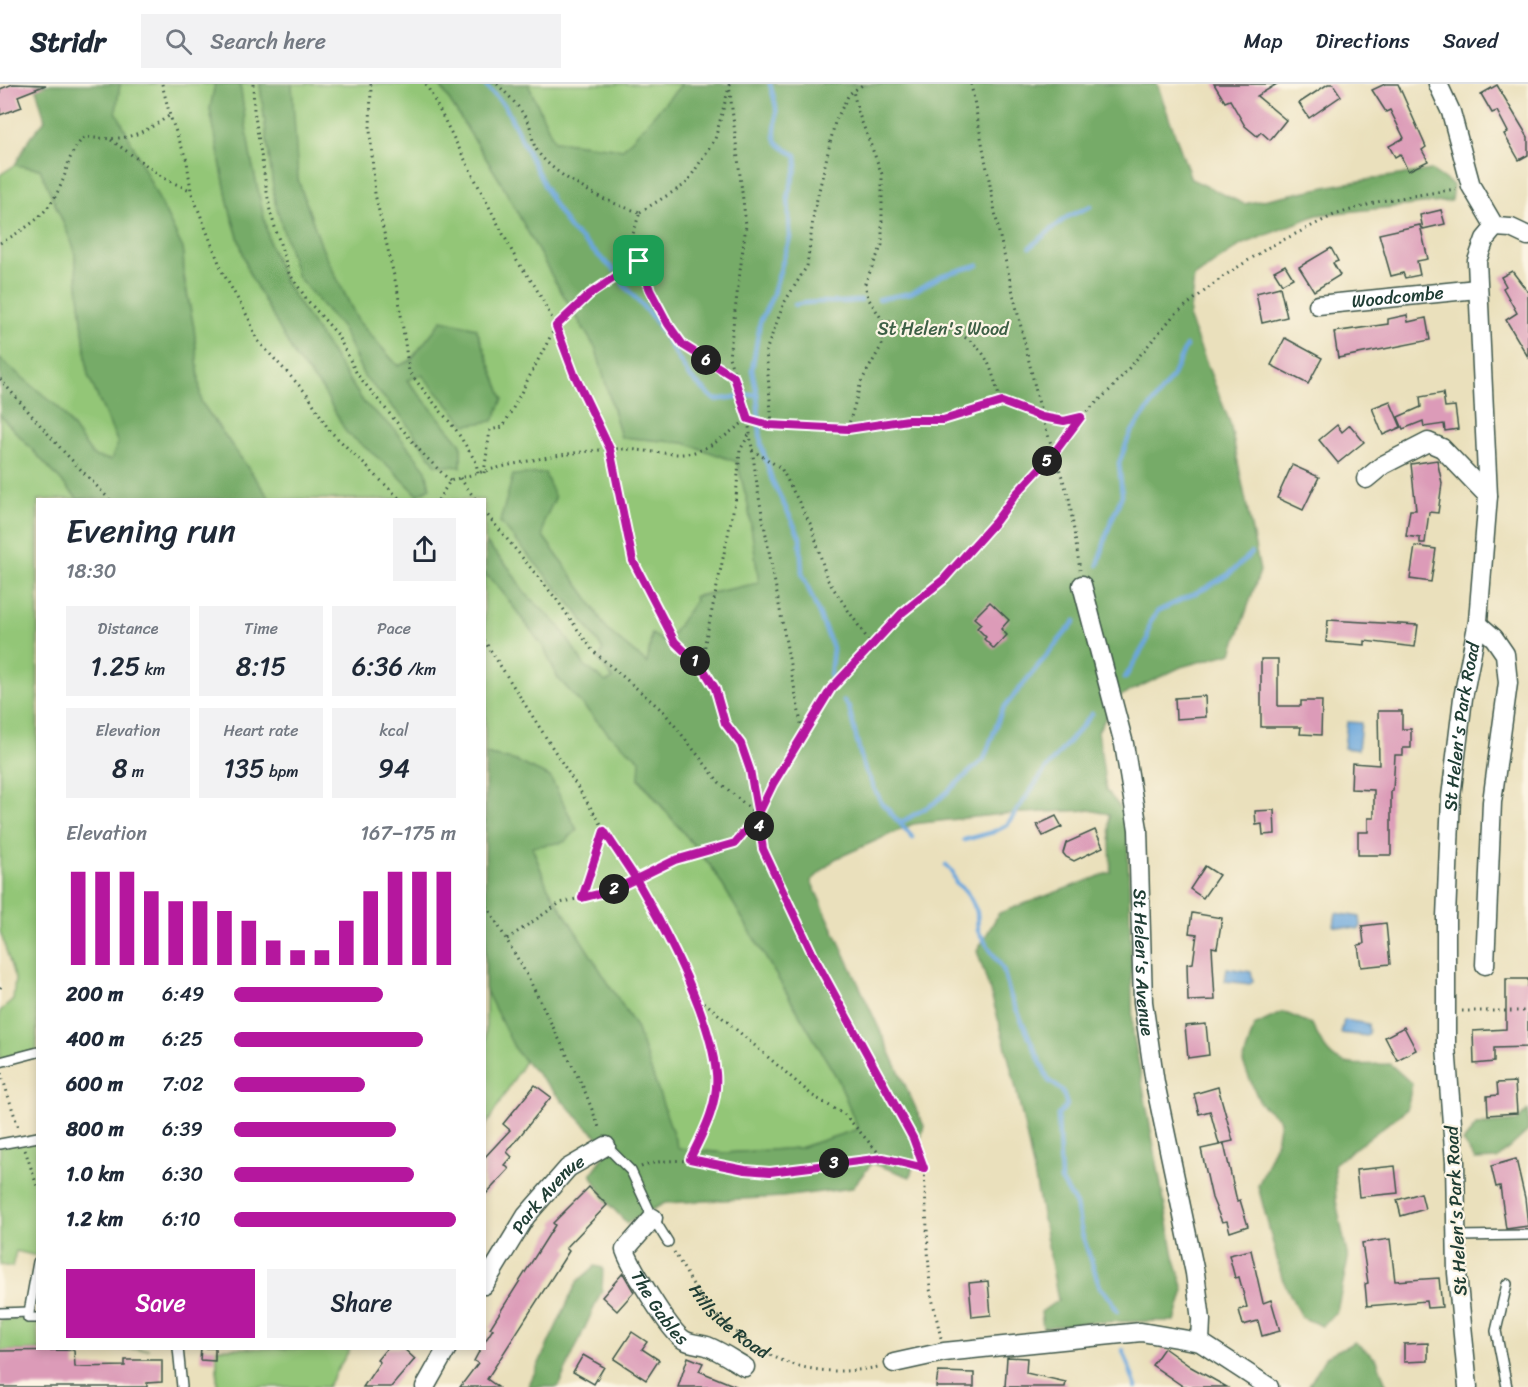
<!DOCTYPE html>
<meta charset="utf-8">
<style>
:root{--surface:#fff;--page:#f2f2f3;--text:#1f2937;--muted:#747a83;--line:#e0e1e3;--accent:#b5179e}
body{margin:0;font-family:Sriracha,sans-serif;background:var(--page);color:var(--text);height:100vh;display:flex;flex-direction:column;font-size:22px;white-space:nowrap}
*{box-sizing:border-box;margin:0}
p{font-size:20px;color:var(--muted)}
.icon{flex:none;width:33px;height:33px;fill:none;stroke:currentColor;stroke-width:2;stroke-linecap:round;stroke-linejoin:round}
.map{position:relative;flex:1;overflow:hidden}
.side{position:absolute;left:36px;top:414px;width:450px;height:852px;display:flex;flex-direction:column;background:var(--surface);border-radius:0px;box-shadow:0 3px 9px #0003}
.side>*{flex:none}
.pin{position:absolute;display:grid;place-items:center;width:51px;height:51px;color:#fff;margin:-26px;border-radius:12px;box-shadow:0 3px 9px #0006}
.km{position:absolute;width:30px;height:30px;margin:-15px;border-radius:50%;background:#222;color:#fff;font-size:16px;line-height:30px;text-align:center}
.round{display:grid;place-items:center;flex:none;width:63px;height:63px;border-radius:0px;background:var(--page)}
.summary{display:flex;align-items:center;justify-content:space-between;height:102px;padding:0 30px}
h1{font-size:33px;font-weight:600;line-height:45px}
.figures{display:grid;grid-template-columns:repeat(3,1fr);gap:9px;height:102px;padding:6px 30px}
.figures div{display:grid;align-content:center;border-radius:0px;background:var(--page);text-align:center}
.figures b{font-size:26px;font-weight:600}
.figures small{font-size:16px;font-weight:400}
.figures p{font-size:16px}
.chart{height:168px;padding:12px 30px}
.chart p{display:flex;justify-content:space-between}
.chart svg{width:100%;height:108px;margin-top:6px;stroke:var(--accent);stroke-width:6}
.cta{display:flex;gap:12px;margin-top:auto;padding:12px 30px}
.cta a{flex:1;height:69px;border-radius:0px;background:var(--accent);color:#fff;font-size:24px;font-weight:600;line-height:69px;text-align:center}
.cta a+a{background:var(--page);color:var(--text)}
ul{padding:0 30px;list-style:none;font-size:20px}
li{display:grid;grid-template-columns:96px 72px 1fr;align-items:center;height:45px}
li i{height:15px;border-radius:8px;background:var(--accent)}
header{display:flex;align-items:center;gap:36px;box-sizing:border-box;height:84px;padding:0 30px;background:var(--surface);border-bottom:2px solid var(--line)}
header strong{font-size:28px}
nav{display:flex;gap:33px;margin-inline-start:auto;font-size:21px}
.search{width:420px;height:54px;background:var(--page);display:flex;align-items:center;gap:15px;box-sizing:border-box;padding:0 21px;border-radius:0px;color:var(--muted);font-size:22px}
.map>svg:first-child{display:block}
</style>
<header>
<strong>Stridr</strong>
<div class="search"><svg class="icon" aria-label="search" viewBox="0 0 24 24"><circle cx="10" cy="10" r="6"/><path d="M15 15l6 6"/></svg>Search here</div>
<nav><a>Map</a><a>Directions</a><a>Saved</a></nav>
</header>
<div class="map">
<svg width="1528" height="1303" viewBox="0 0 1528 1303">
<rect width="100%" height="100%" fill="#fcf5e5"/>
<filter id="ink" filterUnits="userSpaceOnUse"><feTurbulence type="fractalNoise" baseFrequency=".0167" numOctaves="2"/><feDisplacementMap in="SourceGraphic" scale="12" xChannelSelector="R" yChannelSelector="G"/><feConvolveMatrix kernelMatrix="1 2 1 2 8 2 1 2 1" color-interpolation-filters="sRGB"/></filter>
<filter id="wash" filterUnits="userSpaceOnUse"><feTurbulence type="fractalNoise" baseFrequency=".008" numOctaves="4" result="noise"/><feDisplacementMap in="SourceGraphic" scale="24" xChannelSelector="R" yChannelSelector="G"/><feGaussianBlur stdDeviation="1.35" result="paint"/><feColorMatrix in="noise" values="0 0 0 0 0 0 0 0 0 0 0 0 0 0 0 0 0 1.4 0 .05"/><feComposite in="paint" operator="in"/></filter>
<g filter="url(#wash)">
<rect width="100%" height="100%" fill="#eae0bc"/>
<!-- green -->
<g fill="#93c677" stroke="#598256" stroke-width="1.5">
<polygon points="120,0 215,0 210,25 229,123 249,189 296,274 323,306 346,348 392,385 418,411 393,344 364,319 284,197 270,161 250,70 240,0 260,0 275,118 297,192 342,244 364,292 402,333 461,383 461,360 406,295 422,291 434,303 503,315 476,244 442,236 410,277 398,282 358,237 322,164 298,96 291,8 292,0 439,0 499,95 553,194 596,265 621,353 685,359 737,378 748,420 759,499 695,512 695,517 666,560 651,551 648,580 607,546 587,513 543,452 544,437 555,414 501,438 577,528 603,566 599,576 614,595 606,598 584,581 560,543 524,508 509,484 485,458 484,416 270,415 201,318 194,244 184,191 183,165 116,27"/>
<polygon points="528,0 682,0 624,65 554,57"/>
<polygon points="15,81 40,85 74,164 88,291 118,359 111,377 93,372 59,324 0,275 0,91"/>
<polygon points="0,331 78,415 38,416 37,968 0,978 0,927 13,916 15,895 0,847"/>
<polygon points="484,490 498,502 544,564 558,594 609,650 641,676 639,695 713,785 839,997 858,1045 799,1064 725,1069 678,1065 636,943 547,802 532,762 564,758 577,746 550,693 516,677 485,670"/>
<polygon points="486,904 516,967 525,977 485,1043"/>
<polygon points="37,1053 37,1172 16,1167 12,1183 0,1181 0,1060"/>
<polygon points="37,1234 38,1264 149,1265 0,1267 0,1236"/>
<polygon points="217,1265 217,1264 350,1265 327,1303 217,1303"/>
</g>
<!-- forest -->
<g fill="#76ab68" stroke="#4a744e" stroke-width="1.5">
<polygon points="35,0 120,0 116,27 183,165 184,195 194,244 201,318 270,415 78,415 0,331 0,275 59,324 93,372 111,376 118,359 88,291 74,164 40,85 15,81 29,55 45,36"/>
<polygon points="215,0 240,0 250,70 270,161 284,197 364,319 393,344 426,386 430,404 418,411 392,385 346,348 323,306 296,274 249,189 229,123 210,25"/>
<polygon points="260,0 292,0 298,96 322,164 358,237 398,282 410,277 442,236 476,244 503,315 493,337 466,341 422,291 407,296 461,360 461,383 436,381 402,333 364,292 342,244 297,192 275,118"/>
<path d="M439,0H528L554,57L623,65L682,0H1157L1191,95L1244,120L1340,100L1431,86L1453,101L1451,117L1317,131L1241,161L1194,193L1189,235L1230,339L1260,487L1232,569L1181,583L1118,613L1098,647L1106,706L1127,732L1133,949L1174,1172L1184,1206L1175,1237L1088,1238L1043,1244L1041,1228L1058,1216C1036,1098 1016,980 977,867L999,829L1111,788L1109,730L1090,726L1002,730L913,740L835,775L811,797L924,1042L910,1093L872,1079L852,1104L782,1113L665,1119L627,1139L606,1117L591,1090L610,1064L584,1040L516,967L485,905V670L516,677L550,693L577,746L564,758L532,763L547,802L636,943L678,1064L725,1069L799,1064L858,1045L839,997L713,785L639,694L640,676L609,650L558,594L544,564L498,502L485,490V458L509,484L524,508L560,543L584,581L606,598L613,595L599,576L603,565L577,528L500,438L513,391L545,389L555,414L544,437L543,452L587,513L607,546L647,579L652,550L666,559L695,517L694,513L759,499L748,420L737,378L685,359L621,353L596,265L553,194L499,95Z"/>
<path d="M1283,928L1312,940C1333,986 1343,981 1390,980L1412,1000L1407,1025L1334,1080L1336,1117L1348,1175L1337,1227L1322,1242L1301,1233L1282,1194L1258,1102L1276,1059L1280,1036L1260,1019L1243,979L1254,942Z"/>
<polygon points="1528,1026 1528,1047 1497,1075 1475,1076 1463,1058 1476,1041 1517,1037"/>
<polygon points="595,1182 603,1184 602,1206 558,1303 528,1303 577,1198"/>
<polygon points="1355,1258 1377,1276 1387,1303 1308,1303 1326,1272"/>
</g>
<!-- water -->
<g fill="#6ca7dc" stroke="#467288" stroke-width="1.5">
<polygon points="1347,638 1361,639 1358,666 1344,664"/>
<polygon points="1336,829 1360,833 1361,842 1359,845 1334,842"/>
<polygon points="1227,884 1251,888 1253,897 1250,900 1225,897"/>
<polygon points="1344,936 1368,940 1369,949 1367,952 1341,949"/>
</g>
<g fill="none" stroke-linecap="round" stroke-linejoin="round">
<!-- stream -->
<g stroke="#6ca7dc" stroke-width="4.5">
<polyline points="484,0 505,22 553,119 570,145 614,186"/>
<path d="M770,0C772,8 775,16 776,24C779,51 763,54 796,71L797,82L788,110L790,154L772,213L760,238L752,286L757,310L761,360L772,396L800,453L802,489L833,564L830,593"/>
<polyline points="1030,163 1067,133 1091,122"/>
<polyline points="623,200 654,235 689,292 715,316 757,310"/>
<polyline points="879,215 911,209 943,191 978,181"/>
<path d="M795,221C816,215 839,221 861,216"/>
<polyline points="1098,481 1108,446 1122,411 1119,379 1130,350 1172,293 1186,262"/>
<polyline points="1125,594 1147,557 1150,538 1158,527 1204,505 1229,490 1252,469"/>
<polyline points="844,617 849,624 863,681 881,718 913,754"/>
<polyline points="900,739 936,718 984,675 1002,626 1075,537"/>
<polyline points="964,756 993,748 1007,741 1045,686 1092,630"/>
<polyline points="946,781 952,787 956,799 966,807 977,828 978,847 1003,885 1010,911 1049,997 1062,1006 1067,1021 1058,1031 1061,1096 1076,1121 1082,1150 1100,1203 1112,1216 1117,1227"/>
<polyline points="1123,1266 1136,1303"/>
</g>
</g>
<g id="blocks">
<!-- building -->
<g fill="#dc9bb8">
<polygon points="13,0 46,1 18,12 22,23 0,31 0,5"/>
<polygon points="1214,0 1277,0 1257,12 1286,36 1270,56 1261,48 1257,52 1245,42 1230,16 1225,18"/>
<polygon points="1328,0 1333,0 1341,12 1309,34 1299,19"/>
<polygon points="1385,0 1398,0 1426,63 1422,66 1428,77 1408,87 1400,70 1395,73 1389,62 1404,54 1390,26 1386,28 1372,6"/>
<polygon points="1497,1 1528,53 1528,71 1519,76 1504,50 1508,48 1497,27 1492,29 1481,10"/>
<polygon points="1441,126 1445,140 1423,145 1420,131"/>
<polygon points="1420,141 1428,175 1417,177 1420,191 1405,194 1403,189 1391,192 1379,150"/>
<polygon points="1331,164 1338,177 1333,179 1340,191 1314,207 1299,183"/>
<polygon points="1285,181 1293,194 1282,200 1274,187"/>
<polygon points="1512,187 1528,208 1528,273 1506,236 1517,229 1503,204 1506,202 1501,193"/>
<polygon points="1280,203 1287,233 1262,239 1256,209"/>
<polygon points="1407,231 1408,238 1426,234 1430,256 1338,274 1334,248 1388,240 1388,235"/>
<polygon points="1285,254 1322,274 1308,300 1271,281"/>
<polygon points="1443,309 1445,323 1455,322 1458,345 1445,347 1444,340 1424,343 1423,337 1403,345 1398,333 1421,323 1420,313"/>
<polygon points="1390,317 1401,343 1383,351 1372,324"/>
<polygon points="1337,341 1342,348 1350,341 1364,358 1338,379 1319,356"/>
<polygon points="1437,376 1442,399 1438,429 1429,428 1425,459 1420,459 1420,454 1406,452 1410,426 1416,426 1411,380"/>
<polygon points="1292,381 1319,393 1303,426 1277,414"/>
<polygon points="1415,462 1436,465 1431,498 1410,495"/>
<polygon points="990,518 1009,536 1001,545 1007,551 994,565 984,555 986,553 977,544 981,540 974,534"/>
<polygon points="1328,536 1418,541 1415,563 1365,557 1365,561 1326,558"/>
<polygon points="1261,575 1278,575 1278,622 1301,622 1301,617 1322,617 1321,651 1300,650 1301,643 1261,643"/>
<polygon points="1205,612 1206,633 1176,635 1175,614"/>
<polygon points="1378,627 1402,627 1402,645 1411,645 1411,664 1403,664 1403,671 1395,671 1393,707 1391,707 1391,771 1358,771 1358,748 1368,748 1368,734 1374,734 1374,706 1351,705 1352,679 1379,681"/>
<polygon points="1274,726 1275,750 1263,751 1262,740 1256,741 1255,727"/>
<polygon points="1056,732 1062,743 1043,752 1037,741"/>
<polygon points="1095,746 1103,763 1074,777 1066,773 1063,769 1066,759"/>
<polygon points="1205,782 1219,791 1203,814 1190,805"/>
<polygon points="1192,829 1222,834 1217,864 1212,863 1215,916 1188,917 1187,880 1193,879 1197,850 1189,849"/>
<polygon points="1386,839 1390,880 1361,883 1358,861 1364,860 1362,842"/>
<polygon points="1506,895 1528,895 1528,963 1494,964 1494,978 1474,980 1473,947 1506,945"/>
<polygon points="1206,940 1209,971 1188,974 1185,942"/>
<polygon points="1404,943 1416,966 1397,976 1385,953"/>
<polygon points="1515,998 1517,1029 1488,1031 1487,1012 1498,1011 1497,999"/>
<polygon points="535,1001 551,1013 507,1068 512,1073 505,1081 509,1085 484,1112 484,1074 510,1046 503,1040"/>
<polygon points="1218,1003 1233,1057 1219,1060 1210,1027 1199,1030 1194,1010"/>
<polygon points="1224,1060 1237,1117 1240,1116 1248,1142 1230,1148 1227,1137 1222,1138 1212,1114 1201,1065"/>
<polygon points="1516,1075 1525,1114 1528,1142 1506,1145 1500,1102 1496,1103 1491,1082"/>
<polygon points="1395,1082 1398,1109 1359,1113 1356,1086"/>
<polygon points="589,1103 607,1121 566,1164 569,1167 487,1295 498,1303 460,1303 478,1279 474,1277 481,1264 484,1264 484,1259 493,1245 490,1244 555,1141 553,1139"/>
<polygon points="1421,1109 1425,1125 1401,1132 1397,1116"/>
<polygon points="1390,1155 1395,1197 1439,1194 1442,1223 1427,1224 1426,1217 1367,1222 1365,1200 1368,1199 1362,1159"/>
<polygon points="1251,1166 1263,1219 1271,1216 1280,1247 1262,1252 1258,1237 1243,1241 1239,1226 1247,1223 1239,1193 1235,1194 1229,1171"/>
<polygon points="623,1189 634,1208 617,1227 602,1213"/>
<polygon points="988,1197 991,1231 972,1233 969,1199"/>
<polygon points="632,1248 647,1258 642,1265 659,1276 646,1296 614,1275"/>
<polygon points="1428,1259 1428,1277 1404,1278 1404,1260"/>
<polygon points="201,1264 215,1264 215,1277 200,1276"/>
<polygon points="387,1264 403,1264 415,1275 391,1303 363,1303 380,1278 377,1276"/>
<polygon points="1164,1264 1191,1283 1227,1303 1184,1303 1152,1281"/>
<polygon points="74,1266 75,1283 125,1282 125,1276 162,1276 162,1298 147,1299 147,1303 0,1303 0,1267"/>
<polygon points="583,1271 604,1283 594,1300 573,1288"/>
<polygon points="688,1273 703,1279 699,1287 738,1303 678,1303"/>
<polygon points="1007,1273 1027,1274 1026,1289 1066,1298 1065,1303 1005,1303"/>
<polygon points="938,1288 974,1289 974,1303 936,1303"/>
</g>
</g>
</g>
<g filter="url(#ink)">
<use href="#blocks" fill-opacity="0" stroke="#3d5548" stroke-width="1.5"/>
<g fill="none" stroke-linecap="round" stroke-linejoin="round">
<!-- service casing -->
<g stroke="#3d5548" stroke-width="12">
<g id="service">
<polyline points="0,978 38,968"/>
<polyline points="0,1060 38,1053"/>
<polyline points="606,1062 631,1087 653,1134 668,1158"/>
<polyline points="1457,1152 1528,1151"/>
<polyline points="38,1178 28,1234 38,1234"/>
<polyline points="0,1229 29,1228"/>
<polyline points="178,1264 182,1303"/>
<polyline points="1507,1303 1496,1247 1507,1200"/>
</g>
</g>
<!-- minor casing -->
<g stroke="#3d5548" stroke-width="21">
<g id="minor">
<polyline points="1438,0 1451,28 1471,102 1495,143"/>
<polyline points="1495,143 1511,144 1528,152"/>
<path id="s2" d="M1318,221L1477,205"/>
<polyline points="1366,395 1383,381 1428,358 1442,364 1488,412"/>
<path id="s3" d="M1082,501L1124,660L1138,745L1143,918L1155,999L1195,1189L1201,1236L1200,1258"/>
<polyline points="1478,540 1494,554 1505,570 1508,599 1492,718 1485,881"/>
<path id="s4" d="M653,1134L625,1166C631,1183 670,1248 684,1256C691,1260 700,1260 707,1262C720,1267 733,1276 745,1283"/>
<path id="s5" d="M484,1201L526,1132L568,1084L606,1062"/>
<polyline points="894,1279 944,1268 1141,1248 1200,1258 1269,1303"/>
<polyline points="425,1303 447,1264"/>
<path id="s6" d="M1468,1303L1457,1189L1455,1078L1446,962V833L1451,713L1463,614L1478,537L1488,412L1477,177L1485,155L1495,143"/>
</g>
</g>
<!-- path -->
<g stroke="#3d5548" stroke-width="3" stroke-dasharray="1.5 4.5" stroke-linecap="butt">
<polyline points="162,0 170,32 187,77 191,107 223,189 249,235 257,256 308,311 329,346 401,416"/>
<polyline points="253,0 254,26 270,127 289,189 308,217 337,250 357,290 421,368 450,397"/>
<polyline points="371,0 370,46 375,110 398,209 409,288 456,346 476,378 478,390"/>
<polyline points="426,0 517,177 535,202 556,242 574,290 610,365 633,477 675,557 704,587 715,604 725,639 741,660 750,686 763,765 841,926 913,1054 924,1084 930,1205 941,1254"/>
<path d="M497,0C509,12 522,25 529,40C532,47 532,56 535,63C549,91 611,121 640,128L631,156L650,206L668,240L683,262L734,293"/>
<polyline points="729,0 746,141 729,273 748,335 758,408 803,650"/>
<polyline points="971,0 999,149 1042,333 1069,414 1080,486"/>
<polyline points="111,56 167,96 190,106"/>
<polyline points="640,128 686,100 715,55 728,7"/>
<path d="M0,159C27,144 47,132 60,103C70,81 66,73 84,53C125,57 135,54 169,32"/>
<path d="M883,237C917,241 966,240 985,273C993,286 996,304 1001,318"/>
<polyline points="0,295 63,367 110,416"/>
<polyline points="772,340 766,267 784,219 807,182 814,128 835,38 849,10 864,0"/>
<polyline points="848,344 861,298 883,259 883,237 868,214 865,199 882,161 882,90 858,28 853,7"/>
<polyline points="752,366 781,384 812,443 827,495 873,563"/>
<polyline points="484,389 490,346 503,343 556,242 590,210 639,177"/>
<polyline points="460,394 476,416"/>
<path d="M438,416L450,397C502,381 559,369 612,365C634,364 654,369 676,370C704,372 727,350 748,335C801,353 854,341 907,336C919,335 932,337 944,336C961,333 989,316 1005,318C1034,322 1046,342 1079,333"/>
<polyline points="484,427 557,516 592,566 664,628 719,698 756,730"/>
<polyline points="484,556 636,795 694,909 716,990 710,1035 690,1075"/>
<polyline points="704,587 705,559 736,413 740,366 750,349"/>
<polyline points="582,813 605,747"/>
<polyline points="484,817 527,891 584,1005 600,1046"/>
<polyline points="507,855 560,819 613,806 675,776 735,759 758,731 773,700 832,605 902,529 944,495 996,437 1015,410 1054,369 1081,333 1112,304 1174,231 1224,192 1269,163 1334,131 1381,117 1456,105"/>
<polyline points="0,904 1,902"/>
<polyline points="695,910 813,1012 845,1031 883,1074 924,1084"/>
<polyline points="1462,927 1528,927"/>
<polyline points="1,989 19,1046"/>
<polyline points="25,1066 38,1105"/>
<path d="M641,1083C684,1066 724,1088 768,1088C804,1087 846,1077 883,1074"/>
<path id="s1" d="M674,1168C685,1186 695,1206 708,1223C714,1231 725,1238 732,1245C776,1283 821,1294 878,1283"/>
</g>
<!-- service -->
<use href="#service" stroke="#fff" stroke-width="9"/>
<!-- minor -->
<use href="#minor" stroke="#fff" stroke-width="18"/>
</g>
</g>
<g fill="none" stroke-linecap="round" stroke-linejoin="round" filter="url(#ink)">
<!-- route casing -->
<g stroke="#fff" stroke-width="12">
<path id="route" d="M639,177L590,210L556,242L574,290L610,365L633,477L675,558L704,586L715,604L725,639L741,660L750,686L758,731L735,759L675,776L636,795L604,747L582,814L613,806L636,795C666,847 710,930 716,989C719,1020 703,1049 690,1075L745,1086L770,1088L883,1074L924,1084L913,1054L814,873L763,765L758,731L773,700L831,605L902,529L944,495L996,437L1016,410L1054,369L1081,333L1064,337L1042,333L1002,318L943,336H908L848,345L769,341L748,335L734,293L683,261L668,240L650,206L639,177"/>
</g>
<!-- route -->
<use href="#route" stroke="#b5179e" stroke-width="8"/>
</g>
<g text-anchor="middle" stroke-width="4.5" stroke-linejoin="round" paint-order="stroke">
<!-- street labels -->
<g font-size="18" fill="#1f3d34" stroke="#fcf5e5">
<text dy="6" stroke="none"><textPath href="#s2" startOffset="80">Woodcombe</textPath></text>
<text dy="6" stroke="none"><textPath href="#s6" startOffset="662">St Helen's Park Road</textPath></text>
<text dy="6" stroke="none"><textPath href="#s3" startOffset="384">St Helen's Avenue</textPath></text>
<text dy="6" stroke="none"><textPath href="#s5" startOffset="112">Park Avenue</textPath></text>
<text transform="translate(1456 1127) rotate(-93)" y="6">St Helen's Park Road</text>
<text dy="6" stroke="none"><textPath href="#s4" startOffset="110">The Gables</textPath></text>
<text dy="6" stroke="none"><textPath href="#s1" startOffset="90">Hillside Road</textPath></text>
</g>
<!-- park labels -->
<g font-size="18" fill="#3c5f45" stroke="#fcf5e5">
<text x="943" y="251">St Helen's Wood</text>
</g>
</g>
</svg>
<div class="pin" style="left:639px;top:177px;background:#1e9e55"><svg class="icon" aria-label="arrive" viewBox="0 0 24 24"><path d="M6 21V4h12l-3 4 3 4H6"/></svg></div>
<b class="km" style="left:695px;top:577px">1</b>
<b class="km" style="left:614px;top:805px">2</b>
<b class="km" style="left:834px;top:1079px">3</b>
<b class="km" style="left:759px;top:742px">4</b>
<b class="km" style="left:1047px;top:377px">5</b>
<b class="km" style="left:706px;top:276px">6</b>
<section class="side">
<div class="summary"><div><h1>Evening run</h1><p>18:30</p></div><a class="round"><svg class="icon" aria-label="share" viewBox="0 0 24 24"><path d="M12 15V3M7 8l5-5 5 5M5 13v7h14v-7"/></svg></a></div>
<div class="figures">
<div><p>Distance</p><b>1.25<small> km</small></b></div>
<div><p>Time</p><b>8:15</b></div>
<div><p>Pace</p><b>6:36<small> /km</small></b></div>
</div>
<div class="figures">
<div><p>Elevation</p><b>8<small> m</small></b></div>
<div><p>Heart rate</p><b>135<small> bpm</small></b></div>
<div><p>kcal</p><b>94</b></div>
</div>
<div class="chart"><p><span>Elevation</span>167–175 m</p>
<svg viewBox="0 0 160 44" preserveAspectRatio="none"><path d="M5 44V6M15 44V6M25 44V6M35 44V14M45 44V18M55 44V18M65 44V22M75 44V26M85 44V34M95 44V38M105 44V38M115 44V26M125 44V14M135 44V6M145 44V6M155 44V6"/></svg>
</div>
<ul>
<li><b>200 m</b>6:49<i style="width:67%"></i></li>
<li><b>400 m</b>6:25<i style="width:85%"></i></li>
<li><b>600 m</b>7:02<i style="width:59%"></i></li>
<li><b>800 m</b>6:39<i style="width:73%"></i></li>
<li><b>1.0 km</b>6:30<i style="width:81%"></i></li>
<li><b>1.2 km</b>6:10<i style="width:100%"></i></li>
</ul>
<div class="cta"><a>Save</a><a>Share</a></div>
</section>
</div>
